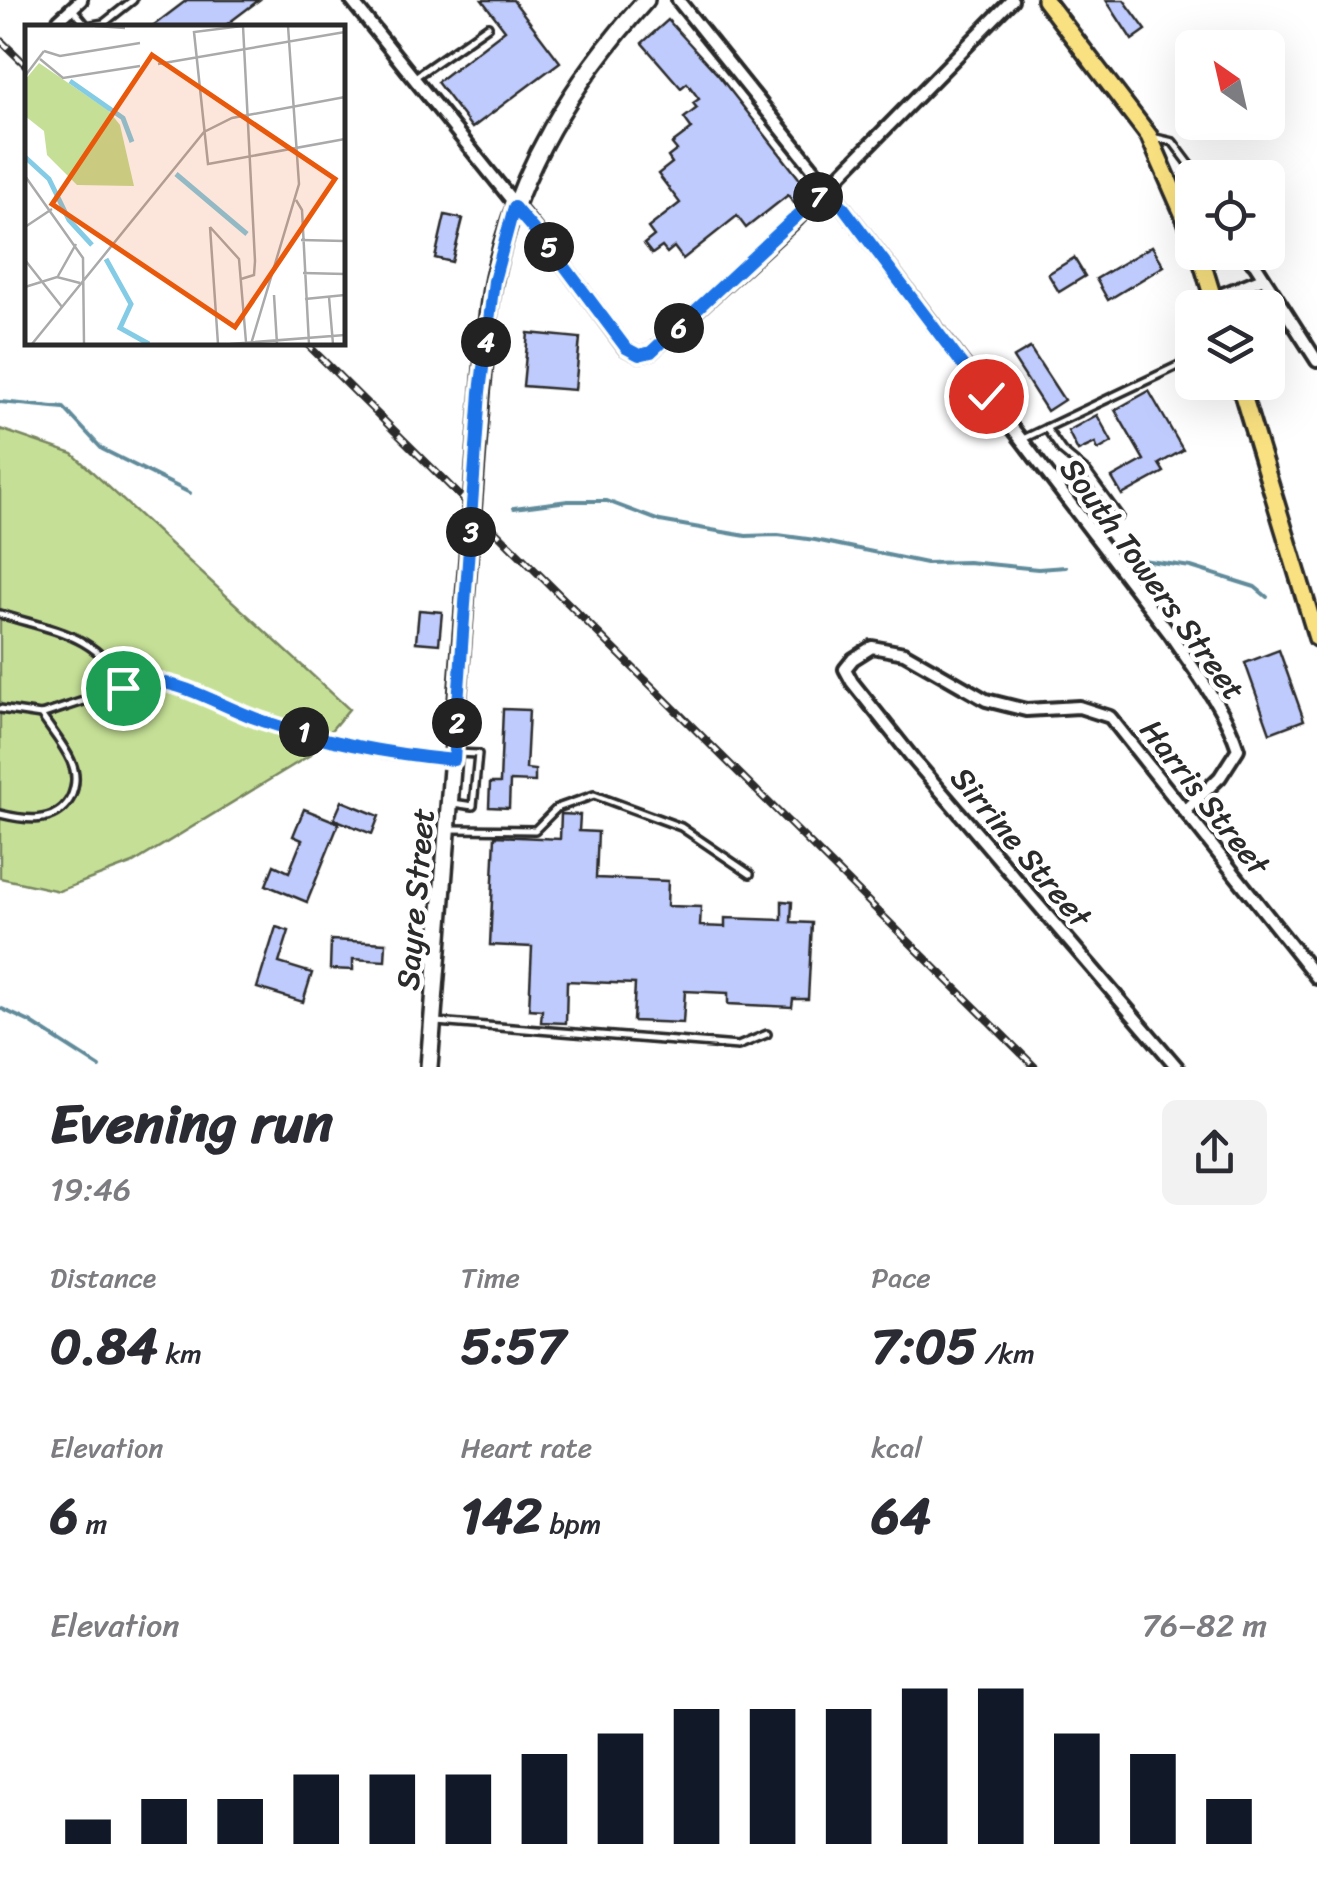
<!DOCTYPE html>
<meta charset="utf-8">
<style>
:root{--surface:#fff;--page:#f2f2f3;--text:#2b2b33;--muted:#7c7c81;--accent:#111827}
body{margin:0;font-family:Sriracha,sans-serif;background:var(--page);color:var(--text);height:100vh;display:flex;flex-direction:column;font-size:38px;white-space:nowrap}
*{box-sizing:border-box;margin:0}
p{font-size:32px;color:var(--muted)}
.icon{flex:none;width:55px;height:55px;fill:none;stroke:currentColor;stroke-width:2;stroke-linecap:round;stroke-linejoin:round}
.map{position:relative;height:1067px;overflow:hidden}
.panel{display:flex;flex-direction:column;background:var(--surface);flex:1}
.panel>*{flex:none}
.needle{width:65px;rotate:326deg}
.tools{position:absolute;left:1175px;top:30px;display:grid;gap:20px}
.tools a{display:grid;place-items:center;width:110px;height:110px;border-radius:15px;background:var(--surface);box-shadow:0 10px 40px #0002;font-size:50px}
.pin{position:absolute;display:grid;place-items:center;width:85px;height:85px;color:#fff;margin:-42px;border:5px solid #fff;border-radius:50%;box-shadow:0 2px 10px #0007}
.km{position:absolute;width:50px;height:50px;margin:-25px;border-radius:50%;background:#222;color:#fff;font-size:28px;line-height:50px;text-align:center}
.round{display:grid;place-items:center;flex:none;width:105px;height:105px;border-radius:15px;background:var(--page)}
.headline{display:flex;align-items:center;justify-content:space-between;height:170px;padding:0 50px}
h1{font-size:55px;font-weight:800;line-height:75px}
.stats{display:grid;grid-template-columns:repeat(3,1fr);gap:15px;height:170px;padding:10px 50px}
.stats div{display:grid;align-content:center}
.stats b{font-size:50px;font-weight:800}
.stats small{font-size:28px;font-weight:400}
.stats p{font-size:28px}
.chart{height:280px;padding:20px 50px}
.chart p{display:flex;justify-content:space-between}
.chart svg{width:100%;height:180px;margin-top:10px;stroke:var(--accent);stroke-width:6}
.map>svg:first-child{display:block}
</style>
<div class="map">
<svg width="1317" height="1067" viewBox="0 0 1317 1067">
<rect width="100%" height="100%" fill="#fff"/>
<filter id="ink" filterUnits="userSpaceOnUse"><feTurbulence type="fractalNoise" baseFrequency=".01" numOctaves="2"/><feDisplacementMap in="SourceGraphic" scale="20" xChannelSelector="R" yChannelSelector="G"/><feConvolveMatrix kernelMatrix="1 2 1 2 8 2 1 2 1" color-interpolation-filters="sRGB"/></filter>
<g filter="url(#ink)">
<!-- green -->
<polygon fill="#c5e096" stroke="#788660" stroke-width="2.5" points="0,429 73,454 349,709 310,755 133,863 59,891 0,878"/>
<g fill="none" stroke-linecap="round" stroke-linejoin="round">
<!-- stream -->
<g stroke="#608b9b" stroke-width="4">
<polyline points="0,402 64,408 102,449 190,493"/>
<polyline points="514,508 568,501 607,501 660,521 746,536 778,535 815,540 926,563 968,562 1038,569 1066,567"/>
<polyline points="1121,557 1191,567 1255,587 1267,597"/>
<polyline points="0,1008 30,1022 100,1067"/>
</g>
</g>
<!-- building -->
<g fill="#bfcbfc" stroke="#2b2b2b" stroke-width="2.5">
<polygon points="187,0 259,0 222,28 150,28"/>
<polygon points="482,0 513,0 560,62 472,128 437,82 505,30"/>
<polygon points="1106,0 1124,0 1146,30 1132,40"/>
<polygon points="668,20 719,76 809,191 794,203 788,195 746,228 737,216 683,259 674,247 667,253 662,247 652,254 644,244 654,236 648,228 680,203 658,174 672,163 668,157 677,150 672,144 692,129 684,118 697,108 693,103 699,99 687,83 681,88 642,43"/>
<polygon points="445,215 463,219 452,262 435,258"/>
<polygon points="1152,246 1164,266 1108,300 1096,279"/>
<polygon points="1074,258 1085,276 1059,292 1048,274"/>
<polygon points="528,333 580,338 575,390 523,386"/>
<polygon points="1030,348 1064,400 1047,411 1013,358"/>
<polygon points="1149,391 1183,450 1159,464 1164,472 1122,495 1112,478 1144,460 1115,410"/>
<polygon points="1097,415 1112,442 1098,450 1095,443 1078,451 1068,431"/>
<polygon points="419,610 442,612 439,644 416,642"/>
<polygon points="1279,650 1304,720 1270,733 1245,663"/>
<polygon points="503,709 529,710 526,769 535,770 535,782 510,781 509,808 489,807 490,783 500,783"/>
<polygon points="342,801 379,816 372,834 334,819"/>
<polygon points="304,809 339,823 307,902 266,885 274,865 289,872 302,840 293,836"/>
<polygon points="561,814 580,815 579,831 598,832 596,878 668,881 667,906 701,907 700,926 725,927 725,918 782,920 782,901 792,902 791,922 812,923 808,999 793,999 792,1007 728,1004 728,993 685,991 683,1023 633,1021 635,984 567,981 566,1023 541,1022 542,1010 529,1009 532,947 490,945 495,836 560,839"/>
<polygon points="276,927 289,931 279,963 312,973 303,1002 257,988"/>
<polygon points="331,940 386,943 385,961 353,959 353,970 330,969"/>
</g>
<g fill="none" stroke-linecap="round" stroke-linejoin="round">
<!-- lane casing -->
<g stroke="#2b2b2b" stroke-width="12">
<g id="lane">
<polyline points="73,9 87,26 104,23 133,0"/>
<polyline points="415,77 488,26"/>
<polyline points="1152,137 1173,142 1200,178"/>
<polyline points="1046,428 1062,451 1086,471 1119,516"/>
<polyline points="1023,439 1192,359"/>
<path d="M0,614C50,630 101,634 123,688L154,681L299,731L385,754L451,760"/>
<polyline points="0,709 41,715 123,688"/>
<polyline points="453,803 473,806 478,754 456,753"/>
<path d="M0,814C25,820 55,825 70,799C76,787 77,774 71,761C64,745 51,730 41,715"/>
<polyline points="451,829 535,830 557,808 594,795 681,827 750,874"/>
<polyline points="436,1022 738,1046 767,1034"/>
</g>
</g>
<!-- street casing -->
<g stroke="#2b2b2b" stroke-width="18">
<g id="street">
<polyline points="351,0 563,264 625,348 639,355 651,352 797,219 1012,0"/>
<path d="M678,0L828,187L1170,634C1193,669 1225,708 1238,749L1220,777L1186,810"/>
<polyline points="59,20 81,0"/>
<polyline points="1242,252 1255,264 1317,361"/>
<polyline points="1213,298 1263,278"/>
<polyline points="1177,1067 915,761 852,682 845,669 853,659 872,647 904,653 986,700 1026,710 1079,707 1110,717 1317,978"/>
</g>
</g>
<!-- secondary casing -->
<g stroke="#2b2b2b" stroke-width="22">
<path id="secondary" d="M429,1067L481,392C485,355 486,315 494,278C518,170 573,81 646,0"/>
</g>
<!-- primary casing -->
<g stroke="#2b2b2b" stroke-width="22">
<g id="primary">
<polyline points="1045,0 1149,136 1192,234"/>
<polyline points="1199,252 1216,308"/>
<polyline points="1239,382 1317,638"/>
</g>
</g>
<!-- lane -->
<use href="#lane" stroke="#fff" stroke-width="5"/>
<!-- street -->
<use href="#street" stroke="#fff" stroke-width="10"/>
<!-- secondary -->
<use href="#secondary" stroke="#fff" stroke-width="15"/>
<!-- primary -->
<use href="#primary" stroke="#f9e181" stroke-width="15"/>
<!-- rail casing -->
<g stroke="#2b2b2b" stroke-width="8">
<g id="rail">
<polyline points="0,40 28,67"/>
<polyline points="305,342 1035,1067"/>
</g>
</g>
<!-- rail -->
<use href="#rail" stroke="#fff" stroke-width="4" stroke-dasharray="11" stroke-linecap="butt"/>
</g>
</g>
<g fill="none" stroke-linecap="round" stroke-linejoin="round" filter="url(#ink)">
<!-- route casing -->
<g stroke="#fff" stroke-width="20">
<path id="route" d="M123,688C133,685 142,680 153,681C187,684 229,710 263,721C325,742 389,754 454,760L480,392L494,281L514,207L563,264L626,348L639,355L651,352L828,187L986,396"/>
</g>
<!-- route -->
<use href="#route" stroke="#1a73e8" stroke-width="12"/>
</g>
<g text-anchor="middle" stroke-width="9" stroke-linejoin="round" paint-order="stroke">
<!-- street labels -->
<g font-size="32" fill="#2b2b2b" stroke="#fff">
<text transform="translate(1153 579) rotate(54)" y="11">South Towers Street</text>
<text transform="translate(1205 797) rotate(52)" y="11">Harris Street</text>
<text transform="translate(1021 847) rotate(50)" y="11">Sirrine Street</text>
<text transform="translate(415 899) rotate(-85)" y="11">Sayre Street</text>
</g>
</g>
<!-- overview -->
<g transform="translate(25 25)">
<rect width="320" height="320" fill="#fff"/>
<path d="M14,38L83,85L95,100L109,161L52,160L22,130L19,106L0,91V55Z" fill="#c5e096"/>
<path fill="none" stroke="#84cbe5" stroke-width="5" d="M45,56L98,93L107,117M0,132L24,154L44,195L67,220M151,149L222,209M81,234L106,279L95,303L124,319"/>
<path fill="none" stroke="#aaa" stroke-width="2.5" d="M70,1L100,3M217,1L169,7L183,139L320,114M19,26L35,31L115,18M15,34L38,53L115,41M133,39L320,7M0,51L19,26M0,151L58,233L59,319M271,175L277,185L284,319M0,202L27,184M185,202L214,234L221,317M185,202L193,319M276,215L320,216M0,235L37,282M278,248L320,249M33,251L51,219M216,254L229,250L230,236L218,1M0,262L32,252L55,258M249,270L252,319M304,272L308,319M280,274L320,270M7,319L179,107L207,93L320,72M205,319L320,310M226,319L274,159L263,1"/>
<path fill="#e8590c" fill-opacity="0.15" stroke="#e8590c" stroke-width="5" d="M127,30L310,154L210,302L27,179Z"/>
<rect width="320" height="320" fill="none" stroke="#2b2b2b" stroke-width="5"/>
</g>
</svg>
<div class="tools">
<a><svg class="needle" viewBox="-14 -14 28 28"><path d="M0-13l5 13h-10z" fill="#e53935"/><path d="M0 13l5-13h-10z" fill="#7c7c81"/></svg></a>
<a><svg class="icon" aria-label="locate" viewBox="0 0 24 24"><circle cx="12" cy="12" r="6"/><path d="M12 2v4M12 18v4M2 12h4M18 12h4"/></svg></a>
<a><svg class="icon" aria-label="layers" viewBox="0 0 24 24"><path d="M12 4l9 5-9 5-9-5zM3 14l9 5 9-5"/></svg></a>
</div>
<div class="pin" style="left:123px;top:688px;background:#1e9e55"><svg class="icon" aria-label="arrive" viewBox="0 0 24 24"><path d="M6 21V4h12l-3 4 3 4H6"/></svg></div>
<div class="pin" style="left:986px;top:396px;background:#d93025"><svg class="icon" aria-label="check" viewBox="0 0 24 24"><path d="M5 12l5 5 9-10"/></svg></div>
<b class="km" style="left:304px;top:732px">1</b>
<b class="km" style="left:457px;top:723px">2</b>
<b class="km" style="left:471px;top:532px">3</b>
<b class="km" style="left:486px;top:342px">4</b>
<b class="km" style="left:549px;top:247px">5</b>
<b class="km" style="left:679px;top:328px">6</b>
<b class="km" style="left:818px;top:197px">7</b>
</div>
<section class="panel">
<div class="headline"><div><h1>Evening run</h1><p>19:46</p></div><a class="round"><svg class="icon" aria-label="share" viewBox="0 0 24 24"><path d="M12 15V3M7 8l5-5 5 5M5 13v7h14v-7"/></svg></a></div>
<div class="stats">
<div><p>Distance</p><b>0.84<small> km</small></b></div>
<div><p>Time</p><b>5:57</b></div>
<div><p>Pace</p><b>7:05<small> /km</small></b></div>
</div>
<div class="stats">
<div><p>Elevation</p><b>6<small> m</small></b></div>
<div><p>Heart rate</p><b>142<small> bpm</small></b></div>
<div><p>kcal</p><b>64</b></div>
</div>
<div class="chart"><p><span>Elevation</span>76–82 m</p>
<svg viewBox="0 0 160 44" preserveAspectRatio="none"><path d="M5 44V38M15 44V33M25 44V33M35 44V27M45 44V27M55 44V27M65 44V22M75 44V17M85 44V11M95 44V11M105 44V11M115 44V6M125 44V6M135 44V17M145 44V22M155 44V33"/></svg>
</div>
</section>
